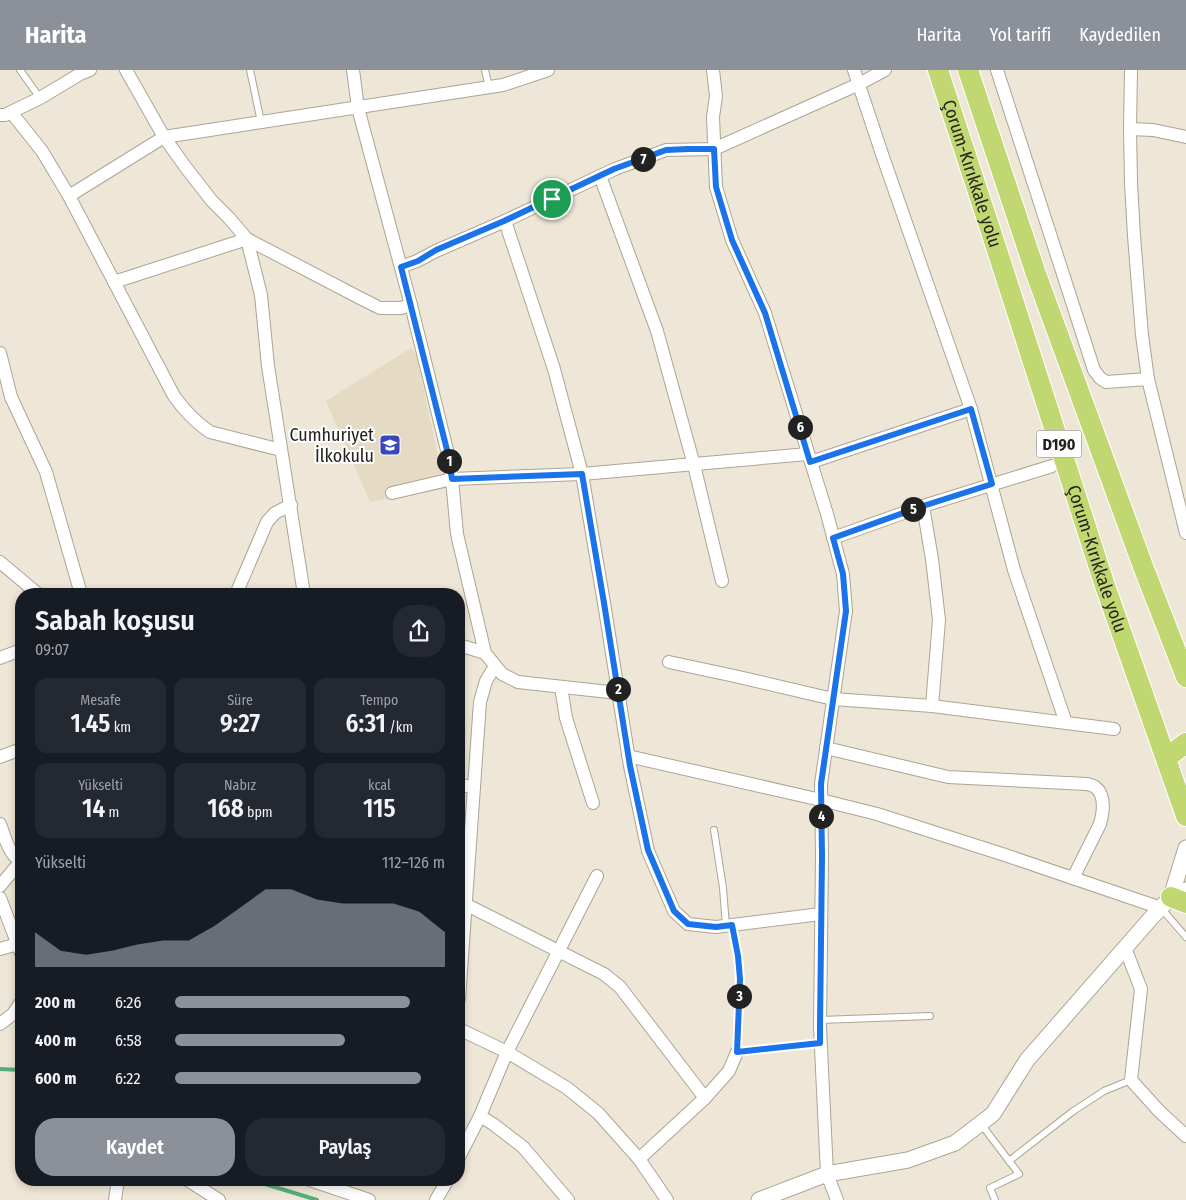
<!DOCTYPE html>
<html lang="tr">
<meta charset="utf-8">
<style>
:root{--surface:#171b24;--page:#242831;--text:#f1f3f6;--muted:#9ea1a6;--accent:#8c9099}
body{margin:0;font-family:"Fira Sans Condensed",sans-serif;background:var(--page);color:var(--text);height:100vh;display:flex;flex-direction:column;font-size:19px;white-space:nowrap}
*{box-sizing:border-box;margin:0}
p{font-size:16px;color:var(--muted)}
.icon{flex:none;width:28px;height:28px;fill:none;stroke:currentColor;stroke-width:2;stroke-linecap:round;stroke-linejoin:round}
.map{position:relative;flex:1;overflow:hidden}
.sheet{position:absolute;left:15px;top:518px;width:450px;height:598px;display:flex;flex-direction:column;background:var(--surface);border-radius:20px;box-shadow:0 2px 8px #0003}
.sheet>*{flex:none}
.pin{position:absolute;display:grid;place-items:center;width:42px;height:42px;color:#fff;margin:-21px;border:2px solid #fff;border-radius:50%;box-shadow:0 1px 5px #0007}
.km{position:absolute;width:25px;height:25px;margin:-12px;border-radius:50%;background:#222;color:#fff;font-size:14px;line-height:25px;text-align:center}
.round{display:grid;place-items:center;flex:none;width:52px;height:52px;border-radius:20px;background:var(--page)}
.overview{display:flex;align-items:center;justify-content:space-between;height:85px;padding:0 20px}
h1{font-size:28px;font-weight:600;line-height:38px}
.figures{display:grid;grid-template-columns:repeat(3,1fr);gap:8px;height:85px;padding:5px 20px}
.figures div{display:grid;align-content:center;border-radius:12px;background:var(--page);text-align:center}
.figures b{font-size:25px;font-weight:600}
.figures small{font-size:14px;font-weight:400}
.figures p{font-size:14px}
.chart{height:140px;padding:10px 20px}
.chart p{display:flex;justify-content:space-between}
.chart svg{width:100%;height:90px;margin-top:5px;fill:var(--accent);opacity:.7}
.button{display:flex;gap:10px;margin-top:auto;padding:10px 20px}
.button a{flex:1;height:58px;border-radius:20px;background:var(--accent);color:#fff;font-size:20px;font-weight:600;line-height:58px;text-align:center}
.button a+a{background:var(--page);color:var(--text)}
ul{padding:0 20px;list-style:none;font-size:16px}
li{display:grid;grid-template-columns:80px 60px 1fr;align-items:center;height:38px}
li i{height:12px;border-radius:6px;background:var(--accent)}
header{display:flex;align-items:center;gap:30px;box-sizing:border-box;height:70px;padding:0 25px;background:var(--accent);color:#fff}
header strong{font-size:24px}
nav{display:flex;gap:28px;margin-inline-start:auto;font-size:18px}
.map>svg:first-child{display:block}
</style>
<header>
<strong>Harita</strong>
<nav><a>Harita</a><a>Yol tarifi</a><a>Kaydedilen</a></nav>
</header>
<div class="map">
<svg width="1186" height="1130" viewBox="0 0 1186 1130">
<rect width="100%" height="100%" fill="#eee6d6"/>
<!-- built -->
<polygon fill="#e5dbc4" points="411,278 416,284 445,419 370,432 326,331"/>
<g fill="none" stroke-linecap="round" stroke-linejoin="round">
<!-- stream -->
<g stroke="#56ae7a" stroke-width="4">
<polyline points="0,999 21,1000"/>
<polyline points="249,1109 317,1130"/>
</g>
<!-- service casing -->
<g stroke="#aca595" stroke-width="8">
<g id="service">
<polyline points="20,0 40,28"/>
<polyline points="250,0 261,52"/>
<polyline points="485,0 489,17"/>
<polyline points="714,760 723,818 726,856"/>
<polyline points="1161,838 1186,867"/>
<polyline points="732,855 738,886 740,909 737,982 821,973"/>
<polyline points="820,950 930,946"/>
<polyline points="981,1054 1019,1104 990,1118 995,1130"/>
<polyline points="1009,1091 1072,1042 1104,1021 1131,1010"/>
</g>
</g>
<!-- minor casing -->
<g stroke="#aca595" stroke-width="14">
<g id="minor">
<polyline points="126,0 164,67 187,99 212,131 229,148 247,169 261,225 268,296 304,524"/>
<polyline points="353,0 358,38 411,235 447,380 452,409 457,464 485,583 502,604 518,612 618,623"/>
<polyline points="713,0 716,26 713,47 716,117 732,170 765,243 827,444 843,504 846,541 821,714 822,786 820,957 827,1104 837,1130"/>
<polyline points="854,0 883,87 971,339 1014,500 1066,653"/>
<polyline points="997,0 1094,300 1100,308 1106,312 1148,309"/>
<polyline points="1131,0 1130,59 1131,113 1134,166 1142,265 1148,309 1186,463"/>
<path d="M11,42L42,81L69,126L174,326C184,340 195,352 210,362L281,380"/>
<polyline points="0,45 5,45 40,28 80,4 90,0"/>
<polyline points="1130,59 1153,60 1186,67"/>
<polyline points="600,106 657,261 694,395 722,511"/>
<polyline points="69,126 164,67 503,15 548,0"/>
<polyline points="505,151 554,299 582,404 604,533 630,696 648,781 674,841 688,854 716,857 821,844"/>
<polyline points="401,197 417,191 436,181 505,151 615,99 666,80 714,79 859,14 885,0"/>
<polyline points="114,212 247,169 360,228 380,238 401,238 411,235"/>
<polyline points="0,283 11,327 46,402 81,524"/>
<polyline points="811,392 971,339"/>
<polyline points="392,423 452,409 582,404 808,384"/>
<polyline points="923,436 932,489 939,550 932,636"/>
<polyline points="833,468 923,436 1052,396"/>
<polyline points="0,492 38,524"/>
<polyline points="236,524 267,452 275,443 291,435"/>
<polyline points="459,575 485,583"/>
<polyline points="0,588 21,580"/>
<polyline points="669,592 739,607 833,629 932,636 1114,659"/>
<polyline points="561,617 566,648 593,733"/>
<path d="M826,678L948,707L1087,714C1090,715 1093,715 1095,717C1106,725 1103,743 1100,754L1073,808"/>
<polyline points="628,686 821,730 877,744 1005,785 1161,838"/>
<polyline points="0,687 21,679"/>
<polyline points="459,715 474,717"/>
<path d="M0,754C5,768 9,784 21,792"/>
<polyline points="0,816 20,792"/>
<polyline points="0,828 21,883"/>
<polyline points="459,831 604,904 620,917 705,1028"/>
<polyline points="1125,878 1141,919 1131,1010 1159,1041 1186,1066"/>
<polyline points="0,879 18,874"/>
<polyline points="459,929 480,632 486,611 495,596"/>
<polyline points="0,954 13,944 21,932"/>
<polyline points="459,959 507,982 567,1018 598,1043 639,1089 667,1130"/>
<polyline points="480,1046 493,1054 523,1077 568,1130"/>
<polyline points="459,1087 480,1046 507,982 597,806"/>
<polyline points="639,1089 705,1028 729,1001 737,982"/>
<polyline points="186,1109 219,1130"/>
<polyline points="307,1109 369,1130"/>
<polyline points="115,1130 118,1109"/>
<polyline points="436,1130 448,1109"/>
</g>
</g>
<!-- tertiary casing -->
<g stroke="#aca595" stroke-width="17">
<g id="tertiary">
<polyline points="1171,827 1186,778"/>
<polyline points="759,1130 827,1104 908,1090 955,1073 993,1044 1027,990 1152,847 1171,827 1186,820"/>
</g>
</g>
<!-- trunk casing -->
<g stroke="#fff" stroke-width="22">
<g id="trunk">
<path id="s1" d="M938,0L996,177L1104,513L1186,746"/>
<polyline points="968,0 1036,204 1144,499 1186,607"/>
<polyline points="1166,688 1186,673"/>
<polyline points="1171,827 1186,833"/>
</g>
</g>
<!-- service -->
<use href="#service" stroke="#fff" stroke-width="6"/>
<!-- minor -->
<use href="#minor" stroke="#fff" stroke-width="12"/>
<!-- tertiary -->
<use href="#tertiary" stroke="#fff" stroke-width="15"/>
<!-- trunk -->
<use href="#trunk" stroke="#c0d772" stroke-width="20"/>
</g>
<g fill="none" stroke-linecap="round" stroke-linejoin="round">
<!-- route casing -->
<g stroke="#fff" stroke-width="10">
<polygon id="route" points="688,79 714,79 716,117 732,170 765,243 810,392 971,339 992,414 923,436 833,468 843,504 846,541 821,714 822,786 820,957 820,973 737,982 740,909 738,886 732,855 716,857 688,854 674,841 648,780 630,696 604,533 582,404 452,409 447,380 401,197 418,191 436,180 504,151 614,99 666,80"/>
</g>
<!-- route -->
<use href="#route" stroke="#1a73e8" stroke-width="6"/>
</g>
<!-- icons -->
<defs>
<g id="school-square" transform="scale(1.125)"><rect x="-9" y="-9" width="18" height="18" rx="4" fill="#3b46ba" stroke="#fff"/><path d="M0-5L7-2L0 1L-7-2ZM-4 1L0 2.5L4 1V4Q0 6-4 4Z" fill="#fff"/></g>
</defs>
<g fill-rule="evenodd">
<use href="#school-square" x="390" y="375"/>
</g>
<g text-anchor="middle" stroke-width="4" stroke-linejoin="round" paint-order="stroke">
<!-- shield labels -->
<rect fill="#fff" stroke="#666460" stroke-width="1" x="1036.5" y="360.5" width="45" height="27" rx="4"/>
<g font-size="16" font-weight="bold" fill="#25221c">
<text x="1059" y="380">D190</text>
</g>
<!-- street labels -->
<g font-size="18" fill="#25221c" stroke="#fff">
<text dy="6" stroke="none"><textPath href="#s1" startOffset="109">Çorum-Kırıkkale yolu</textPath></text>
<text dy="6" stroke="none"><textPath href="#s1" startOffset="514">Çorum-Kırıkkale yolu</textPath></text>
</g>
<!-- poi labels -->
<g font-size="18" fill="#25221c" stroke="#fff" text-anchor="end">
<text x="374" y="371">Cumhuriyet<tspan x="374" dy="21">İlkokulu</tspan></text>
</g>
</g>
</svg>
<div class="pin" style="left:552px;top:129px;background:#1e9e55"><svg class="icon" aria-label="arrive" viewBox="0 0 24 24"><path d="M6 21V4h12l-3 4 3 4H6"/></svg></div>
<b class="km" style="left:449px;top:391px">1</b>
<b class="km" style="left:618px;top:619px">2</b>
<b class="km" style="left:739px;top:926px">3</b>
<b class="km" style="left:821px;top:746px">4</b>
<b class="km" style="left:913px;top:439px">5</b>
<b class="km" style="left:800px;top:357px">6</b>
<b class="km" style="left:643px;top:89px">7</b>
<section class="sheet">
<div class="overview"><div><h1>Sabah koşusu</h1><p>09:07</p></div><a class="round"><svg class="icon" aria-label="share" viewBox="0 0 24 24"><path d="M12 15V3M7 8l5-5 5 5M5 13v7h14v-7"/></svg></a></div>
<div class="figures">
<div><p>Mesafe</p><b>1.45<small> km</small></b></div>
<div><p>Süre</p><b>9:27</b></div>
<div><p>Tempo</p><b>6:31<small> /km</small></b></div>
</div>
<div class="figures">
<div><p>Yükselti</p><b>14<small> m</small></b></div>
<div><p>Nabız</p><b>168<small> bpm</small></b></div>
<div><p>kcal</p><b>115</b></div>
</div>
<div class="chart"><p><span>Yükselti</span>112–126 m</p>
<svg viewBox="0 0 160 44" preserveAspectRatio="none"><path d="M0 44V27L10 36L20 38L30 36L40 33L50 31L60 31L70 24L80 15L90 6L100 6L110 11L120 13L130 13L140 13L150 17L160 27V44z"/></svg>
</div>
<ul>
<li><b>200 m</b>6:26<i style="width:87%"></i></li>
<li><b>400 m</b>6:58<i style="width:63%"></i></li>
<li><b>600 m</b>6:22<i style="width:91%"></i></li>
</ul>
<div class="button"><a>Kaydet</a><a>Paylaş</a></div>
</section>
</div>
